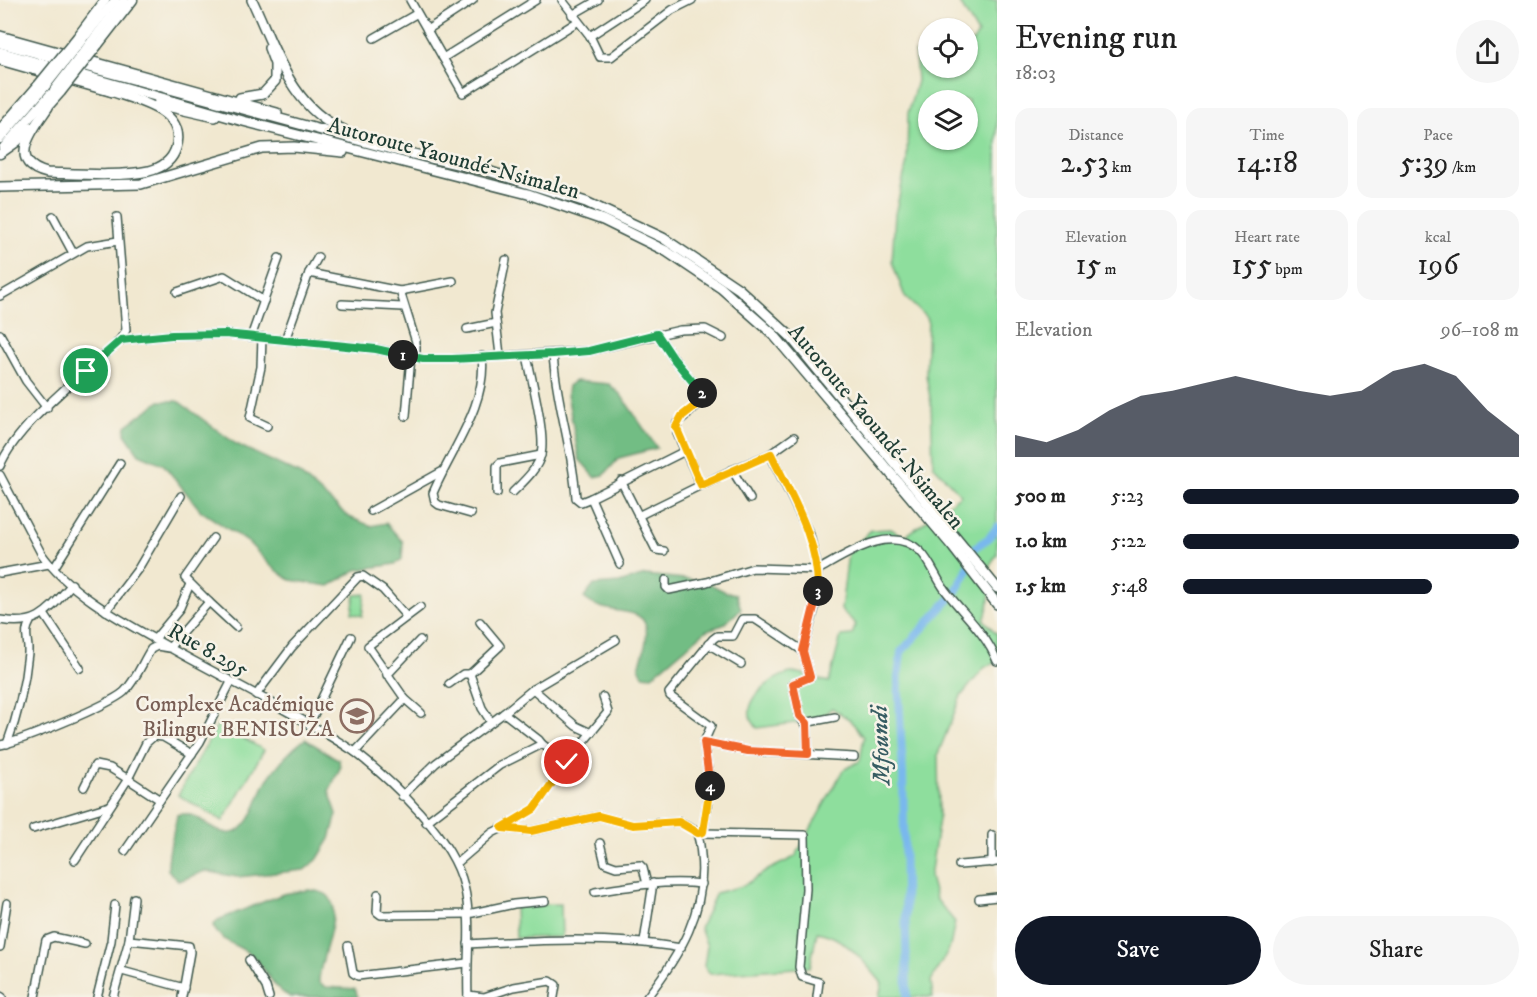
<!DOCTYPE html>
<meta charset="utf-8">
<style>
:root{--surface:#fff;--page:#f6f6f6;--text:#222;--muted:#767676;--accent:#111827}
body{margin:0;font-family:"IM FELL DW Pica",serif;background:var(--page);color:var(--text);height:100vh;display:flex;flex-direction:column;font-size:22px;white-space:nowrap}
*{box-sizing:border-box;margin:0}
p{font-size:20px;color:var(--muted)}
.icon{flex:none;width:33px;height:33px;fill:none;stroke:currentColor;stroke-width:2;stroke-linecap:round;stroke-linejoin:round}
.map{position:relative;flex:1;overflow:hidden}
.drawer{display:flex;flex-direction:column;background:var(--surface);width:540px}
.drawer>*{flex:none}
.fabs{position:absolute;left:918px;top:18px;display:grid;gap:12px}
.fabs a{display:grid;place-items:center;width:60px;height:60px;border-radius:50%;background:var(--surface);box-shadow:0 2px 4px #0004;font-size:30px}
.pin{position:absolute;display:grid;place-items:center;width:51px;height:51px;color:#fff;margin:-26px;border:3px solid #fff;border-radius:50%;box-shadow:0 2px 6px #0007}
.km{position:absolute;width:30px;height:30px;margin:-15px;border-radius:50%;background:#222;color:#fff;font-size:16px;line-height:30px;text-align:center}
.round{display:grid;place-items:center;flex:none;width:63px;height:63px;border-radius:32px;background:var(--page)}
.headline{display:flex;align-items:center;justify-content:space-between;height:102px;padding:0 18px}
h1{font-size:33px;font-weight:600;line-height:45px}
.metrics{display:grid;grid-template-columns:repeat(3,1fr);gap:9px;height:102px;padding:6px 18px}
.metrics div{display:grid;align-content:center;border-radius:15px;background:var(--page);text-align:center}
.metrics b{font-size:30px;font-weight:600}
.metrics small{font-size:16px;font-weight:400}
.metrics p{font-size:16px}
.chart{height:168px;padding:12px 18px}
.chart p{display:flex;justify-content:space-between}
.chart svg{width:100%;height:108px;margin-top:6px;fill:var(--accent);opacity:.7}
.cta{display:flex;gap:12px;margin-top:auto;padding:12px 18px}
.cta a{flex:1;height:69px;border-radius:36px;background:var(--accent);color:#fff;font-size:24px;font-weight:600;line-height:69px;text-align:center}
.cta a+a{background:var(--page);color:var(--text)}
ul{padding:0 18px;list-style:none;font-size:20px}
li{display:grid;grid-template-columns:96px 72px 1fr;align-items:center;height:45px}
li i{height:15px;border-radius:8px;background:var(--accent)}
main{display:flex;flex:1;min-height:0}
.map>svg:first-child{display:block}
</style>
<main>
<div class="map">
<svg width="997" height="997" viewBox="0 0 997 997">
<rect width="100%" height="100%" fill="#f7f3e8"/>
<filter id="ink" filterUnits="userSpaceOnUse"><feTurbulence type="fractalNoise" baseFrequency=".0167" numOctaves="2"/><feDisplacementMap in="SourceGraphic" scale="12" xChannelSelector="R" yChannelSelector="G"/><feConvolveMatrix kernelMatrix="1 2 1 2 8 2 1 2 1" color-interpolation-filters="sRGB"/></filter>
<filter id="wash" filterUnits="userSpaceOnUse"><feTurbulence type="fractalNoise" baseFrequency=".008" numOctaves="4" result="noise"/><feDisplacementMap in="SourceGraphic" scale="24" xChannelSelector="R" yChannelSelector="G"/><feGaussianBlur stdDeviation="1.35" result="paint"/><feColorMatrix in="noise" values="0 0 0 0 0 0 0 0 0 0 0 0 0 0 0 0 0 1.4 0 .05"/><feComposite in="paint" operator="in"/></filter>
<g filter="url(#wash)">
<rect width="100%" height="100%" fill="#f1e8d0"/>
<!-- green -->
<g fill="#8ede9d" stroke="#568e68" stroke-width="1.5" fill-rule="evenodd">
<path d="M958,0H997V554L990,565C993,577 989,608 984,620L997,634V662L985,667L961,696L938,754L939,819L930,877L936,899L955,922L950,947L931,981L933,997H879L882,983C864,962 845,936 817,932L810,967L710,974L704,966L707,946L700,928L716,893L743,886L768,870L795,857L843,770L860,761L864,737L849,719L832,708L817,720L757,728C755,725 751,720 750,716C746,696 779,670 798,673C808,674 818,680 829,682L841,636L852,635L856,624L841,610L848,553L871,530L891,529L904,537L961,495L933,465L931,403L926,375L928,319L905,297L892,262L895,214L907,162L908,113L917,81L915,53L928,48V68H968V44L973,42L978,34ZM928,100H968V140H928Z"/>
<polygon points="365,594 362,616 352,613 355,595"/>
<polygon points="218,724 264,750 223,821 178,795"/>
<polygon points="561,904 562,937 516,938 515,905"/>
</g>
<!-- forest -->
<g fill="#72bd84" stroke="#487d5c" stroke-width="1.5">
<polygon points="575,381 609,384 621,395 657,448 619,458 604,475 595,477 579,459 567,394 568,386"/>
<polygon points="160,401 178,401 236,444 299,474 349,517 371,526 386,523 403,542 402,559 395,564 356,570 329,586 290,580 271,566 248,542 201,511 163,464 139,454 125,434 126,426"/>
<path d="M645,575L704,581L726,592L736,594L741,609L723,625L707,630L652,676L643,675L639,667C666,590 615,625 584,598L594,585L619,583Z"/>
<path d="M305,739L339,760L340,768L329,791L337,814L330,839L317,860L304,870L237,877L205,871L179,881L168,870C167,851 174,834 177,815C198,808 211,836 232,833C253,829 258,794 267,780C278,764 290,750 305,739Z"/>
<path d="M309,890C315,891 323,892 327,895C345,908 318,962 319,982L326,987L355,989L358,997H291C271,989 266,966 250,954C236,944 221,942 213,926L218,920L283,894Z"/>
</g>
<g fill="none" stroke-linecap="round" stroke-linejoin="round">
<!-- river -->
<polyline stroke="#79b8ed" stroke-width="8" points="907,997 903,774 898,678 901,652 955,593 966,573 974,548 989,538 997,527"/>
</g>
</g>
<g filter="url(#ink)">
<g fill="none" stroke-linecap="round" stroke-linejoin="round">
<!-- minor casing -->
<g stroke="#3e574b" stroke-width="10">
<g id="minor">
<polyline points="410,0 463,93 577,22"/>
<polyline points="562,0 590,36 600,57 611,57 672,10 692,0"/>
<polyline points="572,15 598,0"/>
<polyline points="427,30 473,0"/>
<polyline points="590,36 645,0"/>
<polyline points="374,38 416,14"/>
<polyline points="443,58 536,0"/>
<polyline points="53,216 73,253"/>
<polyline points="309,273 400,291 453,281"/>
<polyline points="400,291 416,342 416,357"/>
<polyline points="177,292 224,276 264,301"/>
<polyline points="0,296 87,246 118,241"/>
<polyline points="342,304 403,307"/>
<polyline points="467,329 496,323"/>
<polyline points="0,334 26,381 47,408"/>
<polyline points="657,334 673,358 703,394 701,402 677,423 677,433 685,451"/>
<polyline points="251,337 279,258"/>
<polyline points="262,337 261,367 250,418 267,426"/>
<polyline points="121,340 172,335 225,334 376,349 423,359 451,359 589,351 680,330 705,329 723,338"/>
<polyline points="285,340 309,273 318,257"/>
<path d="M553,354C556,403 573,449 576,498L581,502L591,498"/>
<polyline points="500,355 495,313 506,260"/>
<polyline points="406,416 411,356"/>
<path d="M770,454L810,535L818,570C847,554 891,523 920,551C931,562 936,578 945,590C964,615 985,632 997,661"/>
<path d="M0,466C14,432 60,393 87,369C101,357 117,347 126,330L117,217"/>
<polyline points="732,470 770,454 794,437"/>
<path d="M0,475L41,553C70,595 128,624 172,649C233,683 297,714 355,752C393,782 453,838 464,886C473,922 466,961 468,997"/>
<polyline points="621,481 656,550 664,551"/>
<path d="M513,492C523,482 538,469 541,454C546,434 531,378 527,355"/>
<polyline points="497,493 497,466 500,463 541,455"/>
<polyline points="371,511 441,472"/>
<path d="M471,514L439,505L435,502L433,493C451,450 488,404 482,356"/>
<polyline points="638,516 701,485"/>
<polyline points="620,564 591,498 685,451 701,485 732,470 750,499"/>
<polyline points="54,568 120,463"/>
<polyline points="0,573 49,564"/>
<polyline points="666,580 666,587 669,590 707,582 753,568 818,570 816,604 803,651 810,677 793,684 800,716 804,723 835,717"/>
<polyline points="209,602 236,627"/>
<polyline points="106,611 138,569 181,496"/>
<polyline points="44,614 80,668"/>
<path d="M0,620C39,627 48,611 72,584"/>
<polyline points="480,622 500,646 470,674 482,708 491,722"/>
<polyline points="154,640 179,610 190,584"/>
<polyline points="708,644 741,664"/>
<polyline points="387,675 420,640"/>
<polyline points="449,684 463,674 470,674"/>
<polyline points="533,689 576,726 591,733"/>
<polyline points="256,695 292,647 358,577 363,576 383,590 406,616"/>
<polyline points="405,699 421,713"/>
<polyline points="504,713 533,689 616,640"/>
<polyline points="807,723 808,754"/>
<polyline points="309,725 351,637"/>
<polyline points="704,742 748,751 854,757"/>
<path d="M7,744C18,715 25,684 28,653C29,640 23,634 30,622"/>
<polyline points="542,744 567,762 608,712 603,697"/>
<path d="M0,745C20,742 109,705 124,692C136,680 142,663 151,649L157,646L169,648L209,602L185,578L213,538"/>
<polyline points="355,752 405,699 368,646 420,607"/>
<polyline points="84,787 95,765 110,768 128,779 146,743 154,736 163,737 192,754"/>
<polyline points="402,796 436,763 504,713 539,740 542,744 500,765 426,822"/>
<polyline points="502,828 534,809 567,762"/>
<polyline points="33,829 109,806"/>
<polyline points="700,833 805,835 806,889 799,967 802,977 819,982 817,997"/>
<polyline points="703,833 710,786 704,742 711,726 670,696 669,693 713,639 717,636 733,636 742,619 755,619 803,651"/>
<polyline points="992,835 992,863"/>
<polyline points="600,843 605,863 616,867 640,865 643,868 647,884"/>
<polyline points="125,851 160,800"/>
<polyline points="75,860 128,779 160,800 200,742 231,682"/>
<path d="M457,863L492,833L502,828L531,831L599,816L633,825L679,822L694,829C700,836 700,846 701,855C707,910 680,955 647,997"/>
<polyline points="959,865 997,862"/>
<path d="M595,892C631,886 665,880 702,884"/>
<polyline points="378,894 377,912 381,915 468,914 514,904 545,901"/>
<polyline points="979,899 997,897"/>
<polyline points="129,940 189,946 190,952 182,997"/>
<polyline points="644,942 653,883"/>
<path d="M468,944C539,940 611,936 681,948"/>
<polyline points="348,946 353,973 358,976 467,963"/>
<polyline points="0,947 7,903"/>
<polyline points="249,960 266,987 269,997"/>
<polyline points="122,971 184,988"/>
<polyline points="468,995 484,997 514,987 550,981 556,985 554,997"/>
<polyline points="0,996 2,997"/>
<polyline points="35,997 46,940 54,937 85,944"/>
<polyline points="97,997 111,941 115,905"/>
<polyline points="113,997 129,940 134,898"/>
</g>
</g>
<!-- major casing -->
<g stroke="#3e574b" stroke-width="11">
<g id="major">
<polyline points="77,37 105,0"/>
<polyline points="83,39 115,0"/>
<polyline points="91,42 124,0"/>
<polyline points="98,45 133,0"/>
<polyline points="45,110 61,92"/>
<polyline points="0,129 38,85"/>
<polyline points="0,139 45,87"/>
<polyline points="3,148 54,90"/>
<polyline points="0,154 17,142 31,127"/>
</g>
</g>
<!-- highway casing -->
<g stroke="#3e574b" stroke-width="12">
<g id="highway">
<path d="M252,0C275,48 291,109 344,130"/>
<polyline points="0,36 277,113"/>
<polyline points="0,43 391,149 488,171 586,202 663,238 739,289 790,336 997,588"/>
<polyline points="0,52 243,121 528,194 603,220 666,251 721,288 773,334 952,546 997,604"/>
<polyline points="0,60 113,92"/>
<polyline points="240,98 263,94 275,81 275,64 269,48"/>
<polyline points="158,104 215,117"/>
<path d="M48,107C33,129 5,162 47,173C78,174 120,177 149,171C161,168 172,161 176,148C188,109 134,100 108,90"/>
<polyline points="0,187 141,184 262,148 294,147 343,152"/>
</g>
</g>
<!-- minor -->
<use href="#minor" stroke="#fff" stroke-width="7"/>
<!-- major -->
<use href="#major" stroke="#fff" stroke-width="8"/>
<!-- highway -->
<use href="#highway" stroke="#fff" stroke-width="9"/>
<!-- major-bridge casing -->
<g stroke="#3e574b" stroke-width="11" stroke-linecap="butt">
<g id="major-bridge">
<polyline points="38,85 77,37"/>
<polyline points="45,87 83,39"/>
<polyline points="54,90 91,42"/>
<polyline points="61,92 98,45"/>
</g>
</g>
<!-- major-bridge -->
<use href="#major-bridge" stroke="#fff" stroke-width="8"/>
</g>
</g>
<g fill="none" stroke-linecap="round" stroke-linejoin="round" filter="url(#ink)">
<!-- split-1 casing -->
<g stroke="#fff" stroke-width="12">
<polyline id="split-1" points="86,371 121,340 172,335 225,334 376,349 403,355"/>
</g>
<!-- split-2 casing -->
<g stroke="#fff" stroke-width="12">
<polyline id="split-2" points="403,355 423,359 452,359 553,354 589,351 657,334 673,358 702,393"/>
</g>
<!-- split-3 casing -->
<g stroke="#fff" stroke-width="12">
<path id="split-3" d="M702,393L700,402L682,416L676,427L701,485L771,454C792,498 819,540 818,591"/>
</g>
<!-- split-4 casing -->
<g stroke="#fff" stroke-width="12">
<polyline id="split-4" points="710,786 704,742 748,751 808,754 807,723 800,716 793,684 810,677 803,651 818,591"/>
</g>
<!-- split-5 casing -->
<g stroke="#fff" stroke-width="12">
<polyline id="split-5" points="567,762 534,809 502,828 531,831 599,816 633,825 679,822 698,833 703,832 710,786"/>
</g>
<!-- split-1 -->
<use href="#split-1" stroke="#22a559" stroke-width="8"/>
<!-- split-2 -->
<use href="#split-2" stroke="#22a559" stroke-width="8"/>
<!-- split-3 -->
<use href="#split-3" stroke="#f5b400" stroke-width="8"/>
<!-- split-4 -->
<use href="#split-4" stroke="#f0652b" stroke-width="8"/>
<!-- split-5 -->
<use href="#split-5" stroke="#f5b400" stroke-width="8"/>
</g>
<!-- icons -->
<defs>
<g id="school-ring" transform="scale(1.725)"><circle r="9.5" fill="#f7f3e8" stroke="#8d6e63" stroke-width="1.5"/><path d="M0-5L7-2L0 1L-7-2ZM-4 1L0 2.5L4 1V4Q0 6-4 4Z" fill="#8d6e63"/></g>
</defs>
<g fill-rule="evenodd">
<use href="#school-ring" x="357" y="716"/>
</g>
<g text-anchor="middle" stroke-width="5" stroke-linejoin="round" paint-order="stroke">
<!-- street labels -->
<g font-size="22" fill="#1f3d34" stroke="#f7f3e8">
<text transform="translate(454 157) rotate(15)" y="8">Autoroute Yaoundé-Nsimalen</text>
<text transform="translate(877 426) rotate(50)" y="8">Autoroute Yaoundé-Nsimalen</text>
<text transform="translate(209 649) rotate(29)" y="8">Rue 8.295</text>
</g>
<!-- education labels -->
<g font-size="22" fill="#785e54" stroke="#f7f3e8" text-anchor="end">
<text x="334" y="711">Complexe Académique<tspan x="334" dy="25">Bilingue BENISUZA</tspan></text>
</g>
<!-- water labels -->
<g font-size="24" font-style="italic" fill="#365c62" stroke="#f7f3e8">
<text transform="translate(880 745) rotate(-92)" y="8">Mfoundi</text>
</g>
</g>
</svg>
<div class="fabs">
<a><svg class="icon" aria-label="locate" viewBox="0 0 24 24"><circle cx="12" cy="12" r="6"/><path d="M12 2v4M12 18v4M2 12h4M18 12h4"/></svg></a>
<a><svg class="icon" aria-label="layers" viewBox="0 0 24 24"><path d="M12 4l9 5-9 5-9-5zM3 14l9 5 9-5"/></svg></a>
</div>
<div class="pin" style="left:86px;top:371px;background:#1e9e55"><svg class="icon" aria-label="arrive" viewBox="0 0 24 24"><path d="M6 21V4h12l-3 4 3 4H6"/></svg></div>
<div class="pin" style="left:567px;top:762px;background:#d93025"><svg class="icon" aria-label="check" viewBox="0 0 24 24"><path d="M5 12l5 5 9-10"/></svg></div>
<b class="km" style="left:403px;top:355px">1</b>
<b class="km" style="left:702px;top:393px">2</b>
<b class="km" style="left:818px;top:591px">3</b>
<b class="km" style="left:710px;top:786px">4</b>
</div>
<section class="drawer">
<div class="headline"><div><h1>Evening run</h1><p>18:03</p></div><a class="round"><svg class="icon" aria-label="share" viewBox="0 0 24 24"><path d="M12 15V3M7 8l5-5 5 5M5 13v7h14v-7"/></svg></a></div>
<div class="metrics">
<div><p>Distance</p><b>2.53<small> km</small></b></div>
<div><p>Time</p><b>14:18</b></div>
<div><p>Pace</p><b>5:39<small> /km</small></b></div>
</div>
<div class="metrics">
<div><p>Elevation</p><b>15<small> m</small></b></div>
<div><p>Heart rate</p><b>155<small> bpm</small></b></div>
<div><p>kcal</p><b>196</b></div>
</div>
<div class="chart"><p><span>Elevation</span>96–108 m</p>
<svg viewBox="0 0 160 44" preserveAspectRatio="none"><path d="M0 44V35L10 38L20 33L30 25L40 19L50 17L60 14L70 11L80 14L90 17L100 19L110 17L120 9L130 6L140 11L150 25L160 35V44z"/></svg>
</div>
<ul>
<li><b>500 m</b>5:23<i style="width:100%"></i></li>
<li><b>1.0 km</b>5:22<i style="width:100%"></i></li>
<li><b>1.5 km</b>5:48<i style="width:74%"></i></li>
</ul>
<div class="cta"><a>Save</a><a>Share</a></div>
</section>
</main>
